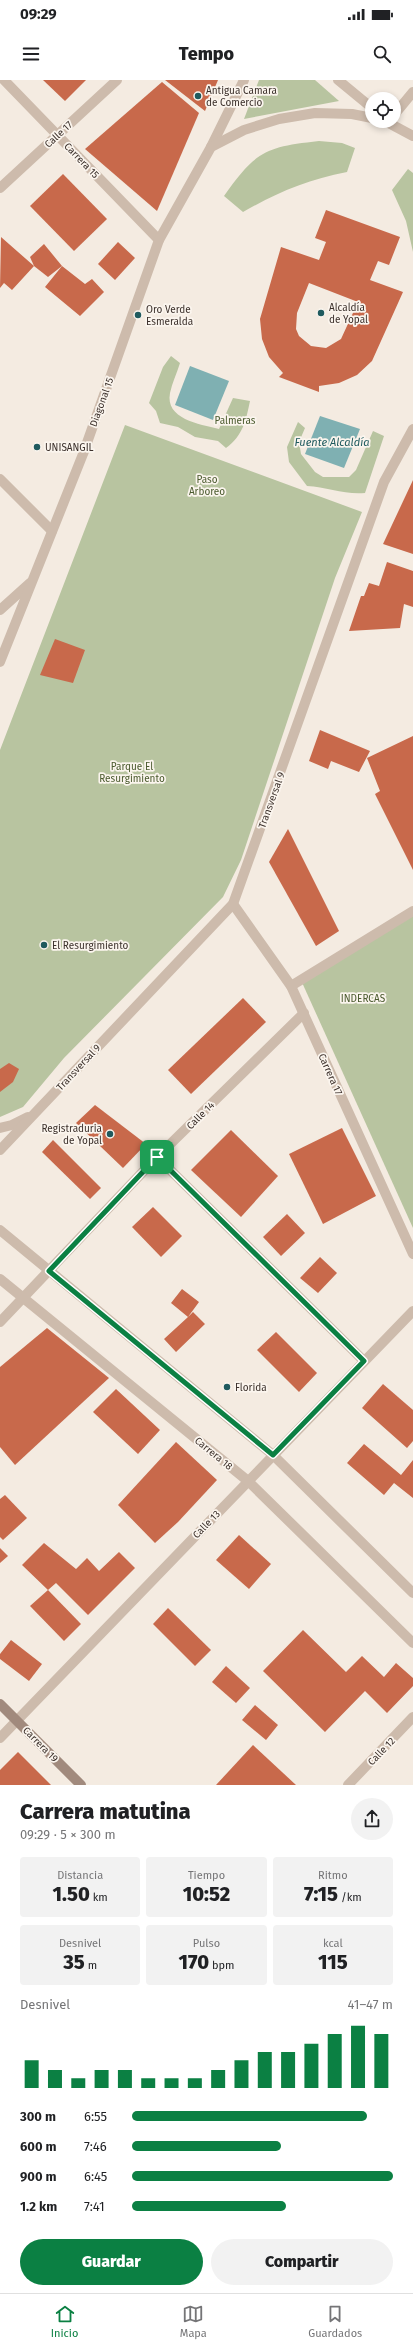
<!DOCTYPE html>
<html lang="es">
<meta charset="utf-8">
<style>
:root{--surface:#fff;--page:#f2f2f2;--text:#202124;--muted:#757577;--line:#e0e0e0;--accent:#0b8043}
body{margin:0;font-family:"Fira Sans",sans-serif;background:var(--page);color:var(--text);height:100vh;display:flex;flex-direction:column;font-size:15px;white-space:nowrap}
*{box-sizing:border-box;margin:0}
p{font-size:13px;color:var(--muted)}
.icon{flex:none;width:22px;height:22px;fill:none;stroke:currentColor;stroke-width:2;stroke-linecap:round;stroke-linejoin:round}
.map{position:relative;height:1705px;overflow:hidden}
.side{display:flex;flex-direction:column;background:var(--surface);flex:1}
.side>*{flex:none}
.tools{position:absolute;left:365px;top:12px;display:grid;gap:8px}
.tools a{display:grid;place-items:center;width:36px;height:36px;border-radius:50%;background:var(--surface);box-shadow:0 2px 6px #0003;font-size:20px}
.pin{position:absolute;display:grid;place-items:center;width:34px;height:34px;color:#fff;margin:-17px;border-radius:8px;box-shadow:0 2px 6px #0006}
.round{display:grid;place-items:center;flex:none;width:42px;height:42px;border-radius:21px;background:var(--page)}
.headline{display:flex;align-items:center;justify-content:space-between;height:68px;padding:0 20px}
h1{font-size:22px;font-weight:800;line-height:30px}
.metrics{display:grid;grid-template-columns:repeat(3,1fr);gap:6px;height:68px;padding:4px 20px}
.metrics div{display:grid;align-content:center;border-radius:4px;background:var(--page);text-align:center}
.metrics b{font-size:20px;font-weight:800}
.metrics small{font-size:11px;font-weight:400}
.metrics p{font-size:11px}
.chart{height:112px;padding:8px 20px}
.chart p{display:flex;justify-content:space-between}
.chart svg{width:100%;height:72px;margin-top:4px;stroke:var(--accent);stroke-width:6}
.action{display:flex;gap:8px;margin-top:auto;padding:8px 20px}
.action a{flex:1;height:46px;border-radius:24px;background:var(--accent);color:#fff;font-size:16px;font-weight:800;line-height:46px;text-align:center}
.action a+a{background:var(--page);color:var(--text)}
ul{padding:0 20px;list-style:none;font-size:13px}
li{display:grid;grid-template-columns:64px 48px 1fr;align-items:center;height:30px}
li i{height:10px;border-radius:5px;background:var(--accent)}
.status{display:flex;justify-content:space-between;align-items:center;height:28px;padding:0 20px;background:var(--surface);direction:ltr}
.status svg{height:11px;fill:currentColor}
header{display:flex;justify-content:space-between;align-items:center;height:52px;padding:0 20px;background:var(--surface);font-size:18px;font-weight:800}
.menu{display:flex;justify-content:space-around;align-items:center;height:56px;border-top:1px solid var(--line);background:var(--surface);font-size:11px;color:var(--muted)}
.menu a{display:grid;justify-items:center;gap:2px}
.menu .selected{color:var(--accent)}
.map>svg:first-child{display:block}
</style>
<div class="status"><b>09:29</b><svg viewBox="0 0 49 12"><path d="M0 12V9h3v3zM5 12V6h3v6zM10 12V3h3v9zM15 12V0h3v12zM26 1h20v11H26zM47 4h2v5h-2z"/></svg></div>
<header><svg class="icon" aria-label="menu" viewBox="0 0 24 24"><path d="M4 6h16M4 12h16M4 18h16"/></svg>Tempo<svg class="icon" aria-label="search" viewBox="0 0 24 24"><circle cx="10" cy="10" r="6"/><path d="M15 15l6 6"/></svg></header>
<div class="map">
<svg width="413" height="1705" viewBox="0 0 413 1705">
<rect width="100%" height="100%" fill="#f4ebe1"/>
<!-- green -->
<g fill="#b8c4a0">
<polygon points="259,0 315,0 339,21 244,39"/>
<path d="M319,61L342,63L355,68L347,92C307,100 278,112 243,132L224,116C256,71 265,67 319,61Z"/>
<polygon points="408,89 413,93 413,172 406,141 392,110"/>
<path d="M171,276L180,283C177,293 172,303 170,313C165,339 199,344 219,349L233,318L250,321C246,340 243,356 226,368L218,361L195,357L178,347L160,343L156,331L149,323L163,287Z"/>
<path d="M298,342L305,348L299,362L301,374L315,392L323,397H349L356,390L373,351L384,356L365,413C345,415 327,407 307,406L289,382L287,367Z"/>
<polygon points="125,345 362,432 335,498 241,780 223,817 64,978 23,1027 0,1037 0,670"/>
<polygon points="413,831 413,1148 300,898"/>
</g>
<!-- water -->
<g fill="#7fb0b2">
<polygon points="190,286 229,301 213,340 175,325"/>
<polygon points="320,336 360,349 344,388 305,374"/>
</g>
<!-- building -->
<g fill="#c8694b" fill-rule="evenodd">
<polygon points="43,0 86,0 65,21"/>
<polygon points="165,0 218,0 205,31"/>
<polygon points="162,2 199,33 157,131 85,69"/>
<polygon points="63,94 107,139 74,171 30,126"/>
<path d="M326,130L400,157L389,185L378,181L370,200L403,212L372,281L357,295L339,303L319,306V312L279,297L283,293L269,277L262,259L260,239L281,167L319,180L326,162L315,158ZM309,203L358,222L341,259L326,268L311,266L299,256L296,249L297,233Z"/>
<polygon points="1,157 34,186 12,210 4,203 0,208"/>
<polygon points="118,162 135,178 115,200 98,184"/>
<polygon points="44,164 62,186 48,197 34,186 30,177"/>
<polygon points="62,186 85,204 92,199 104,212 80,236 45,207"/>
<polygon points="413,400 413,474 383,464"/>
<polygon points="387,482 413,491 413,527 404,524 400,548 349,551 361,516 364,516 369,503 379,506"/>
<polygon points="55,559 85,570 73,603 40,595"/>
<polygon points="320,650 370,671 359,692 331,681 328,689 309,681"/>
<polygon points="413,656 413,790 375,714 380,711 367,678"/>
<polygon points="288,749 339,851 316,866 269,782"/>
<polygon points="243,918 266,942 191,1014 168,990"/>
<polygon points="9,983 19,989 13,1002 0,1012 0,989"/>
<polygon points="95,1025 146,1064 123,1088 76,1043"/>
<polygon points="342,1048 376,1116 323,1144 289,1074"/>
<polygon points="231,1050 278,1096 241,1137 191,1090"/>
<polygon points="53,1060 101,1108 90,1119 42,1072"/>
<polygon points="153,1127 182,1156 161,1177 132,1147"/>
<polygon points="287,1134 305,1153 281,1176 263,1157"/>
<polygon points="320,1177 337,1193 318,1213 300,1198"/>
<polygon points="182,1209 199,1222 188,1237 193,1232 205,1244 176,1272 164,1259 188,1237 171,1223"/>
<polygon points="47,1248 109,1298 15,1385 0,1367 0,1287"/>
<polygon points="276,1252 317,1293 299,1312 257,1270"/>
<polygon points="383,1304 413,1330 413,1361 407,1368 362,1328"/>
<polygon points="116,1309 160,1350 138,1374 93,1332"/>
<polygon points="176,1362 217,1400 178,1442 155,1463 118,1425"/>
<polygon points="364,1364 401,1395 413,1380 413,1418 394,1403 384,1415 347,1383"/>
<polygon points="5,1415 27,1438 3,1460 0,1457 0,1419"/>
<polygon points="239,1455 271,1484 249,1509 216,1480"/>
<polygon points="44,1463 76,1489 87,1478 99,1491 119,1472 135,1488 88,1535 56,1503 48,1510 22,1485"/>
<polygon points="0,1468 8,1476 0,1483"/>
<polygon points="48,1510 81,1544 64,1561 30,1526"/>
<polygon points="168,1528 211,1570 195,1586 153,1544"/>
<polygon points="303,1550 346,1592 362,1576 384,1597 396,1583 413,1598 413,1606 387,1633 365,1611 325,1652 263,1591"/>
<polygon points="11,1560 42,1584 29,1601 0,1579 0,1574"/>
<polygon points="226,1586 250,1608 236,1623 212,1602"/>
<polygon points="255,1625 278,1645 266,1660 242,1640"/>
<polygon points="253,1665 296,1705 216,1705"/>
<polygon points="18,1672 51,1705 0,1705 0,1690"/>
</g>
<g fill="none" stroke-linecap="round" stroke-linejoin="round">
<!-- minor -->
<g stroke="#cdbbac" stroke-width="10">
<polyline points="4,0 159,160"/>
<polyline points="394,35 413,12"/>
<polyline points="211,67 244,0"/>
<polyline points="0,108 117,0"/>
<polyline points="0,399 52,451"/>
<polyline points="0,530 30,503"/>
<polyline points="233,824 291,906 413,1174"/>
<polyline points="291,906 413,831"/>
<polyline points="157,1077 364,1281"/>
<polyline points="0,1242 157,1077 304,933"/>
<polyline points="0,1658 413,1231"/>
<polyline points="348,1705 413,1637"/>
</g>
<!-- tertiary -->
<g stroke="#cdbbac" stroke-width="10">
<polyline points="338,0 372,28"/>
<polyline points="385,41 413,56"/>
<polyline points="0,582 83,374 159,160 211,67 244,50 279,39 315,33 352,34 372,38"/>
<polyline points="0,1048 12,1045 28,1037"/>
<polyline points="0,1070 233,824 384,402 413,349"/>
<polyline points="0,1150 273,1375 413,1513"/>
<polyline points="0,1199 248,1401 413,1563"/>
</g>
<!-- secondary -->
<polyline stroke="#a18a7d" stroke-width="10" points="0,1624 81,1705"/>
</g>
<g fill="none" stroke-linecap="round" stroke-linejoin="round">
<!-- route casing -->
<g stroke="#fff" stroke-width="8">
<polygon id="route" points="157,1077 364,1281 273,1375 49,1191"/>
</g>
<!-- route -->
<use href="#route" stroke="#0b8043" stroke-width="5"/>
</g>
<!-- markers -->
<g fill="#1f5a5e" stroke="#fbf5ee" stroke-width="1.5">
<circle cx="198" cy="16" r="4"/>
<circle cx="321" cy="233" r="4"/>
<circle cx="138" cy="235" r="4"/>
<circle cx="37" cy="367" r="4"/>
<circle cx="44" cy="865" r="4"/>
<circle cx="110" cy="1054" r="4"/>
<circle cx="227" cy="1307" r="4"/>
</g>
<g text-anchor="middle" stroke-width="3.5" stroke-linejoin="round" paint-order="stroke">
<!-- poi labels -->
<g font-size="10" fill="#3b302b" stroke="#fbf5ee" text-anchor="start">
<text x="206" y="14">Antigua Camara<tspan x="206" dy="12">de Comercio</tspan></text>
<text x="329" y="231">Alcaldía<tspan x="329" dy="12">de Yopal</tspan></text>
<text x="146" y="233">Oro Verde<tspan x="146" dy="12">Esmeralda</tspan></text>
<text x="45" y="371">UNISANGIL</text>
<text x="52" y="869">El Resurgimiento</text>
<text x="102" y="1052" text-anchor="end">Registraduria<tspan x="102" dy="12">de Yopal</tspan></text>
<text x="235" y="1311">Florida</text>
</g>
<!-- street labels -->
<g font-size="10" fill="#3b302b" stroke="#fbf5ee">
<text transform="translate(58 54) rotate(-43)" y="4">Calle 17</text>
<text transform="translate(82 80) rotate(46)" y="4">Carrera 15</text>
<text transform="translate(101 322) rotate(-70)" y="4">Diagonal 15</text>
<text transform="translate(271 720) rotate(-70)" y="4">Transversal 9</text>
<text transform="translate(78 987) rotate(-47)" y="4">Transversal 9</text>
<text transform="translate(331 994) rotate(66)" y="4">Carrera 17</text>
<text transform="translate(200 1035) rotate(-45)" y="4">Calle 14</text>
<text transform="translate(214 1373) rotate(39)" y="4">Carrera 18</text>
<text transform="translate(206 1444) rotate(-46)" y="4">Calle 13</text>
<text transform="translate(41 1664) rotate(45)" y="4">Carrera 19</text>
<text transform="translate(381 1671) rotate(-46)" y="4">Calle 12</text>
</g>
<!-- park labels -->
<g font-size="10" fill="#4a5a2e" stroke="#fbf5ee">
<text x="235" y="344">Palmeras</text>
<text x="207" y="403">Paso<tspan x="207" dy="12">Arboreo</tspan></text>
<text x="132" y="690">Parque El<tspan x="132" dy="12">Resurgimiento</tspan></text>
<text x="363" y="922">INDERCAS</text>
</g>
<!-- water labels -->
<g font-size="11" font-style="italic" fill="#1f5a5e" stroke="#fbf5ee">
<text x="332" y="366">Fuente Alcaldía</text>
</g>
</g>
</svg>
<div class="tools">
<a><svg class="icon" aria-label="locate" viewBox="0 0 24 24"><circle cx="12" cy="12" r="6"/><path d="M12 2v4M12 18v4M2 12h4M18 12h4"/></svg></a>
</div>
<div class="pin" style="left:157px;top:1077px;background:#1e9e55"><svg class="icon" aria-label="arrive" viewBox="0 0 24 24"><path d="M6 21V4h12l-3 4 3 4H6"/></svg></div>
</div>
<section class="side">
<div class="headline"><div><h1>Carrera matutina</h1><p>09:29 · 5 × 300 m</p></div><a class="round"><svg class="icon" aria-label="share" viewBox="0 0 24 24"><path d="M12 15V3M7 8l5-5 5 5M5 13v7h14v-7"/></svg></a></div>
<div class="metrics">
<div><p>Distancia</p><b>1.50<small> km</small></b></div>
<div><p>Tiempo</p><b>10:52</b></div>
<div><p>Ritmo</p><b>7:15<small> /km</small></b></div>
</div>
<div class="metrics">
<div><p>Desnivel</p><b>35<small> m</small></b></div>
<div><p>Pulso</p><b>170<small> bpm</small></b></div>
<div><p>kcal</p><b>115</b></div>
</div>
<div class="chart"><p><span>Desnivel</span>41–47 m</p>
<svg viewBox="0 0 160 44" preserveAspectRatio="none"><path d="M5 44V27M15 44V33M25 44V38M35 44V33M45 44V33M55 44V38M65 44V38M75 44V38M85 44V33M95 44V27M105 44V22M115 44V22M125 44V17M135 44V11M145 44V6M155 44V11"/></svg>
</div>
<ul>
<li><b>300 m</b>6:55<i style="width:90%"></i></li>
<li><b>600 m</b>7:46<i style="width:57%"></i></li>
<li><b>900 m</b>6:45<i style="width:100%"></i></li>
<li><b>1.2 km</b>7:41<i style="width:59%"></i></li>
</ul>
<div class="action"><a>Guardar</a><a>Compartir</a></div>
</section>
<nav class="menu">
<a class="selected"><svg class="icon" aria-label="home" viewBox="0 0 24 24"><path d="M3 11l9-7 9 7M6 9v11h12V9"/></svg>Inicio</a>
<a><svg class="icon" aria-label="map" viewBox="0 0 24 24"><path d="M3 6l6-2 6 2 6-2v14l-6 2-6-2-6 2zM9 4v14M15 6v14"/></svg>Mapa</a>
<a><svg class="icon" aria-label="saved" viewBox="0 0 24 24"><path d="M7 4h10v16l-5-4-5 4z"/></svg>Guardados</a>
</nav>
